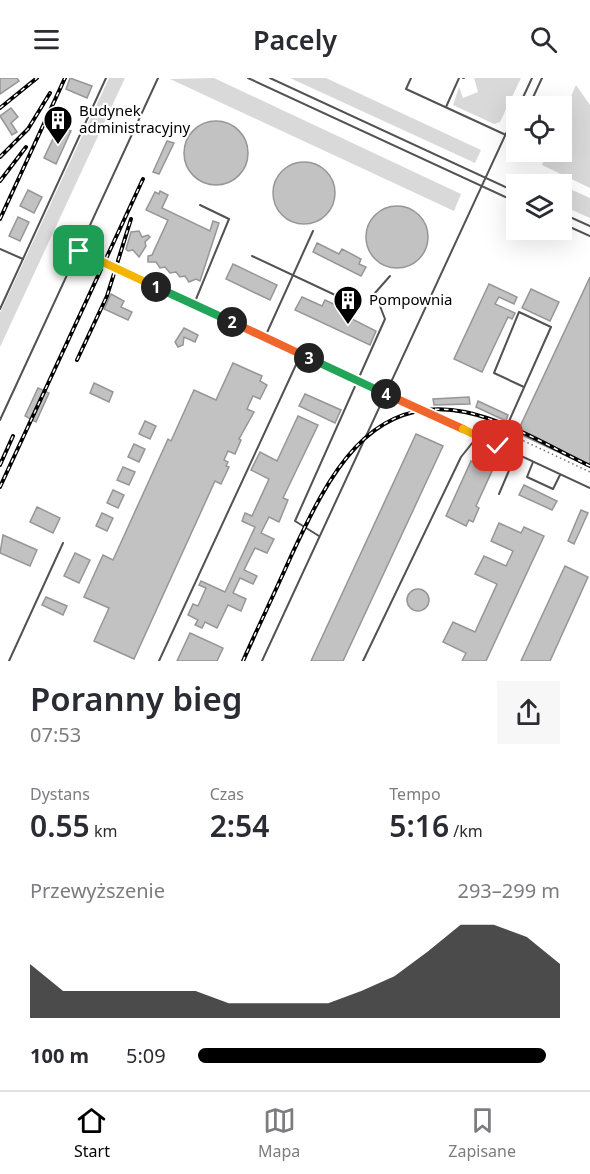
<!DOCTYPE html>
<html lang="pl">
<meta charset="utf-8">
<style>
:root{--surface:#fff;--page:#f7f7f7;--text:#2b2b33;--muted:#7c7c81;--line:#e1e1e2;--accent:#000}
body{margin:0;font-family:"Noto Sans",sans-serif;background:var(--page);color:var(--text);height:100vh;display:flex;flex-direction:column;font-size:22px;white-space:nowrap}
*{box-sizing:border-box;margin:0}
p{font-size:20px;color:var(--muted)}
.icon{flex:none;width:33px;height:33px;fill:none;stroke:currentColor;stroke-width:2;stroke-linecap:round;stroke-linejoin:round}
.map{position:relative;height:583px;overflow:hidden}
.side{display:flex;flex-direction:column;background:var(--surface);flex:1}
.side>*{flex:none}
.buttons{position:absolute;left:506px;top:18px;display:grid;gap:12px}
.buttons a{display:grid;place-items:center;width:66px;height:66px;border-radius:0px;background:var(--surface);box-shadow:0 6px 24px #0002;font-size:30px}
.pin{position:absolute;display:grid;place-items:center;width:51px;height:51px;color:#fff;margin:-26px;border-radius:12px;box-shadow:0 3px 9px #0006}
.km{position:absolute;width:30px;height:30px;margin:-15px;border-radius:50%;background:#222;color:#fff;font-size:16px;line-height:30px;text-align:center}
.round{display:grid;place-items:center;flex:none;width:63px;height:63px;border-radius:0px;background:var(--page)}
.overview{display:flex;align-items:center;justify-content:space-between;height:102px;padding:0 30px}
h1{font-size:33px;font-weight:600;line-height:45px}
.stats{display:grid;grid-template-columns:repeat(3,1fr);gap:9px;height:102px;padding:6px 30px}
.stats div{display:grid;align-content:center}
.stats b{font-size:30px;font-weight:600}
.stats small{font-size:16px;font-weight:400}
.stats p{font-size:16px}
.chart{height:168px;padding:12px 30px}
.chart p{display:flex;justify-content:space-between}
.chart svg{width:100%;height:108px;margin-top:6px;fill:var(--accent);opacity:.7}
ul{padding:0 30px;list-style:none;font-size:20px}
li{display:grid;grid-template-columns:96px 72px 1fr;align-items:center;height:45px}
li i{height:15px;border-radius:8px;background:var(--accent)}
header{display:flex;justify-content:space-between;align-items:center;height:78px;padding:0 30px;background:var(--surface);font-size:27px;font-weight:600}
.menu{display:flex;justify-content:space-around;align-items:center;height:84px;border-top:2px solid var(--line);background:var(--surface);font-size:16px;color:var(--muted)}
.menu a{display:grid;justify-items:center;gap:3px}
.menu .active{color:var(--accent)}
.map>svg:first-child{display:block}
</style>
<header><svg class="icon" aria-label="menu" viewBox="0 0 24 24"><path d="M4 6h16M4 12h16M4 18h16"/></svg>Pacely<svg class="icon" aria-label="search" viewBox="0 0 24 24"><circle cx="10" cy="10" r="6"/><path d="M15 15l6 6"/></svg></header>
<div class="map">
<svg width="590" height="583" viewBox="0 0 590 583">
<rect width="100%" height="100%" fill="#fff"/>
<!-- green -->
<g fill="#d9d9d9">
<polygon points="109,0 125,0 0,269 0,235"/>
<polygon points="214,0 461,116 454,133 170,1"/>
<polygon points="290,0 326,0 481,72 475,85"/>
<polygon points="474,0 521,0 500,44 494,46 453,27 459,9 463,20 478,14"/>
<polygon points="576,7 590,27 590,110 542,87 548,74 561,74 561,42"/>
<polygon points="561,107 590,120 590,140 561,127"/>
</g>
<!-- building -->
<g fill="#c2c2c2" stroke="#969696" stroke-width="1.5">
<polygon points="0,0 17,0 19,3 0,16"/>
<polygon points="70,0 92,8 87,20 66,11"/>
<polygon points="11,30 18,39 11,45 17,54 12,57 0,38"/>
<circle cx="216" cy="75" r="32"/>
<polygon points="59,48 71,53 56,86 44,80"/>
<polygon points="167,63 174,65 159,96 153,94"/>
<circle cx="304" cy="115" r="31"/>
<polygon points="28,112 42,119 34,135 20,128"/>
<polygon points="160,113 168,117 162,130 210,153 213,143 219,145 200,203 196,201 189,204 185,198 180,199 176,194 170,195 165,189 160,190 156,184 148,184 148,178 152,177 168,142 146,132 155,114 159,116"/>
<circle cx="397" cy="159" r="31"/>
<polygon points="18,139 29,144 20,163 9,158"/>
<polygon points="139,153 142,159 148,157 150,159 145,164 146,168 139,179 133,172 128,173 126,171 131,154"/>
<polygon points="317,165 339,176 342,171 361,181 359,186 366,189 361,198 313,174"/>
<polygon points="233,186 277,207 270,222 226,201"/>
<polygon points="590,199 590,389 517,355"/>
<polygon points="489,206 517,219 514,226 499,219 495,226 515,235 512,241 508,239 482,294 454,281"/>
<polygon points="531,211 559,224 550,243 522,230"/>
<polygon points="111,216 124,223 121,229 132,234 128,242 104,231"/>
<polygon points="302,219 322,228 325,222 355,236 352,241 376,253 370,267 295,232"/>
<polygon points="184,250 198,257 195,264 184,259 183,267 178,269 175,264"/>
<polygon points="233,285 262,298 260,303 267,307 260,321 253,318 247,331 254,334 239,361 241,362 235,376 228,373 224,382 228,384 226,388 229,389 221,406 215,403 134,581 94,563 109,530 84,519 103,477 113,482 168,361 171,363 194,312 216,322"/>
<polygon points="94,305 113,314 109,324 90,315"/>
<polygon points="38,310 49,315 36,344 25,338"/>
<polygon points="305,316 341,332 335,345 299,328"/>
<polygon points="469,319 470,326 434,327 433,321"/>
<polygon points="478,323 508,337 506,343 476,329"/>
<polygon points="298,338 318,347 283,420 288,422 279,444 269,439 261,455 274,461 267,475 255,470 244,492 257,498 253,506 240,500 233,515 246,521 241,533 228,527 217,550 205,544 202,550 195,547 198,542 188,537 193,526 198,528 206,510 199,507 201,503 225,514 255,449 242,443 245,435 252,438 269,401 251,392 260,374 277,383"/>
<polygon points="145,343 156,348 150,361 139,356"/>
<polygon points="416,356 443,368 343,583 311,583"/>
<polygon points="134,366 145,371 139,384 128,379"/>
<polygon points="471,383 492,393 476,428 479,430 473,444 469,442 466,448 446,438"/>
<polygon points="123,389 135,394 129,407 117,402"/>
<polygon points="524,407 557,423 552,432 519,417"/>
<polygon points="113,412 124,417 118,430 107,425"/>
<polygon points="37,429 60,440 53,455 30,444"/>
<polygon points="581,432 588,435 574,466 568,463"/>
<polygon points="102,435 113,440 107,453 96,448"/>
<polygon points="499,445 521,455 524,449 544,458 486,583 462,583 466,575 443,564 453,544 475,554 497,506 475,496 484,478 506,488 513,473 491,463"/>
<polygon points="3,457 37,472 30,488 0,475"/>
<polygon points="75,475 90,482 79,505 64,498"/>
<polygon points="565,488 588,499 550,583 521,583"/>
<circle cx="418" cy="522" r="11"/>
<polygon points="46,519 67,528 63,537 42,527"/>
<polygon points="190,555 223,570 217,583 177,583"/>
</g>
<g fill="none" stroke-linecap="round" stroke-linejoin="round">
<!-- path -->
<polyline stroke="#747474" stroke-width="1.5" stroke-dasharray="1.5 3" stroke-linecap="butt" points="507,355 590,394"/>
<!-- lane -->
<g stroke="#525252" stroke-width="2">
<polyline points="248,0 516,124"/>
<polyline points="270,0 516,114"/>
<polyline points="411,0 406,11 506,57"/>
<polyline points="463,0 464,0"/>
<polyline points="519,28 532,0"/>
<polyline points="529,28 542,0"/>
<polyline points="446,29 459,0"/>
<polyline points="506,57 516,50"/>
<polyline points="561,135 590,148"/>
<polyline points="561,145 590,158"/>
<polyline points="0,171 23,181"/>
<polyline points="79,173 590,410"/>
<polyline points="252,178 350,224"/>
<polyline points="194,226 229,141 200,127"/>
<polyline points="0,231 106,0"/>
<polyline points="265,259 313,153"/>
<polyline points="0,342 158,0"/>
<polyline points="498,368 551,249 519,234 494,295 524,309"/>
<polyline points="533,384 527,399 553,411 560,397"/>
<polyline points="499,416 516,376"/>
<polyline points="319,458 295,443 385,241 375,215 390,198"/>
<polyline points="9,583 63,465"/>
<polyline points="159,583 301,276"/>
<polyline points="262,583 516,34"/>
<polyline points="363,583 461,379 477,359"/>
</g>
<!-- rail casing -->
<g stroke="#000" stroke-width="4">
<g id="rail">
<polyline points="0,30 37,0"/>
<polyline points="0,79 28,51 50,15"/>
<polyline points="0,103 26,69"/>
<polyline points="0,141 65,0"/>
<polyline points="77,282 107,218 131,141"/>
<polyline points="0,387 13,358"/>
<polyline points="0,409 143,101"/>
<path d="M243,583C259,547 276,512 292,476C326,404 367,314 465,334C508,343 550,369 590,388"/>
</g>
</g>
<!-- rail -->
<use href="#rail" stroke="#fff" stroke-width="1.5" stroke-dasharray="4.5" stroke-linecap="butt"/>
</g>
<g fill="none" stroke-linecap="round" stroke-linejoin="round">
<!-- split-1 casing -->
<g stroke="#fff" stroke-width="12">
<polyline id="split-1" points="79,173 156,209"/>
</g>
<!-- split-2 casing -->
<g stroke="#fff" stroke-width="12">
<polyline id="split-2" points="156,209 232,244"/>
</g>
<!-- split-3 casing -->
<g stroke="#fff" stroke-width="12">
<polyline id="split-3" points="232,244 309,280"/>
</g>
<!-- split-4 casing -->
<g stroke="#fff" stroke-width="12">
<polyline id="split-4" points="309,280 386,316"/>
</g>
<!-- split-5 casing -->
<g stroke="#fff" stroke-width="12">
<polyline id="split-5" points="386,316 463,351"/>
</g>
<!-- split-6 casing -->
<g stroke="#fff" stroke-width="12">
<polyline id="split-6" points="463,351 498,368"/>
</g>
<!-- split-1 -->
<use href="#split-1" stroke="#f5b400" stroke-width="8"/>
<!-- split-2 -->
<use href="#split-2" stroke="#22a559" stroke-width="8"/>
<!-- split-3 -->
<use href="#split-3" stroke="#f0652b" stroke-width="8"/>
<!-- split-4 -->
<use href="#split-4" stroke="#22a559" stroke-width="8"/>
<!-- split-5 -->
<use href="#split-5" stroke="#f0652b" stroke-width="8"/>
<!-- split-6 -->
<use href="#split-6" stroke="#f5b400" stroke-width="8"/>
</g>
<!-- icons -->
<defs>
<g id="building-pin" transform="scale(1.5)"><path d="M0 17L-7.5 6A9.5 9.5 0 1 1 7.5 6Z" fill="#000" stroke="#fff"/><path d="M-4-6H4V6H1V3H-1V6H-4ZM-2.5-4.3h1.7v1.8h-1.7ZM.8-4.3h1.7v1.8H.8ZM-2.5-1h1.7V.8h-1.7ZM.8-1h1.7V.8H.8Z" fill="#fff"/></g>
</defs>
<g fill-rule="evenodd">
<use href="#building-pin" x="58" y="42"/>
<use href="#building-pin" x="348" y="222"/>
</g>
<g text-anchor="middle" stroke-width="4.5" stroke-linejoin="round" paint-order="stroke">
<!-- poi labels -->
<g font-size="15" fill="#000" stroke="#fff" text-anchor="start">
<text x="79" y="38">Budynek<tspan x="79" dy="17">administracyjny</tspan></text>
<text x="369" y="227">Pompownia</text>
</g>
</g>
</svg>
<div class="buttons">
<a><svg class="icon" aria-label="locate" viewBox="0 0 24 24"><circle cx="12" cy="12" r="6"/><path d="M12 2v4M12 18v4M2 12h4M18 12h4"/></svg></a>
<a><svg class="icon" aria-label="layers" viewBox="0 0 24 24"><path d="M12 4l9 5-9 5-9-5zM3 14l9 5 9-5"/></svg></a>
</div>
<div class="pin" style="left:79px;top:173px;background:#1e9e55"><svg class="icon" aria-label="arrive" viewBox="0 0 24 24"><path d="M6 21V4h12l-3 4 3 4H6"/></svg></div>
<div class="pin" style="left:498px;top:368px;background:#d93025"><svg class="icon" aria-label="check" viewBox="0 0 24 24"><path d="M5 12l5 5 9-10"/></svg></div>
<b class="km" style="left:156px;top:209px">1</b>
<b class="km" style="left:232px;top:244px">2</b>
<b class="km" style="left:309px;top:280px">3</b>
<b class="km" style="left:386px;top:316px">4</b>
</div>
<section class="side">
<div class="overview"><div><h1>Poranny bieg</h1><p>07:53</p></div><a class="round"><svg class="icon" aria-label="share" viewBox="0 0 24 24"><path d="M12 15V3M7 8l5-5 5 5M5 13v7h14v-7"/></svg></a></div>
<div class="stats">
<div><p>Dystans</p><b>0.55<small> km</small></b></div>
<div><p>Czas</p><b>2:54</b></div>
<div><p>Tempo</p><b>5:16<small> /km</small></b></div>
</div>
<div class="chart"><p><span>Przewyższenie</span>293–299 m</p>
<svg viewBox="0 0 160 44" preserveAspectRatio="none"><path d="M0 44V22L10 33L20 33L30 33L40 33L50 33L60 38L70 38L80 38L90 38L100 33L110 27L120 17L130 6L140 6L150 11L160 22V44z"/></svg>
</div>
<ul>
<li><b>100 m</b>5:09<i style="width:96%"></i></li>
</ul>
</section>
<nav class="menu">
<a class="active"><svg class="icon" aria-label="home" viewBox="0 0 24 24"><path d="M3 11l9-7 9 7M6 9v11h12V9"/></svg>Start</a>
<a><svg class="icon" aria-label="map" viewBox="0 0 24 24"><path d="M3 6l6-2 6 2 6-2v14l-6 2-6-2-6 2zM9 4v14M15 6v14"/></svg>Mapa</a>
<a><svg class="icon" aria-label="saved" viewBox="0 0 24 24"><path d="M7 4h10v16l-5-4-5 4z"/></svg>Zapisane</a>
</nav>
